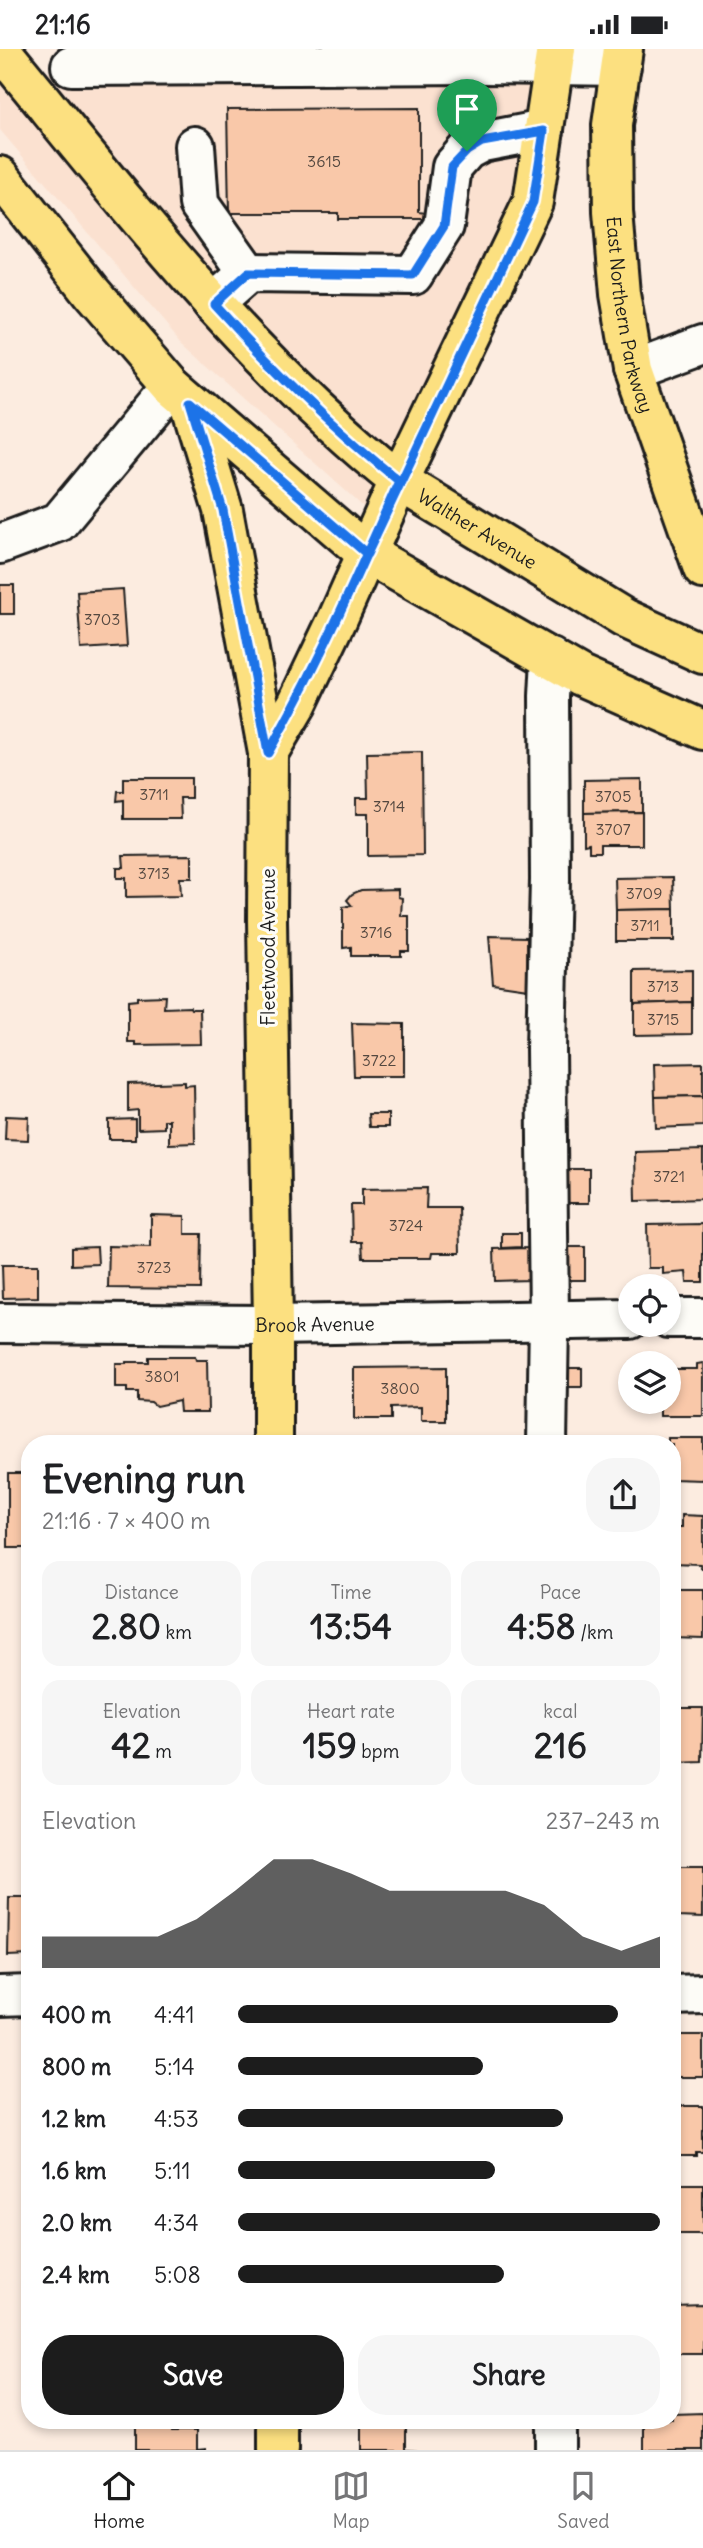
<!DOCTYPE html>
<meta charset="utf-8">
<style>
:root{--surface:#fff;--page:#f6f6f6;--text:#202124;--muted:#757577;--line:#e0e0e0;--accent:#1c1c1c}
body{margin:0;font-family:Delius,sans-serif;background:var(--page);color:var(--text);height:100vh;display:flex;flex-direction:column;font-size:26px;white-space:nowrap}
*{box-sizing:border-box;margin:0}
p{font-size:23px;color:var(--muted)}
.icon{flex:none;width:38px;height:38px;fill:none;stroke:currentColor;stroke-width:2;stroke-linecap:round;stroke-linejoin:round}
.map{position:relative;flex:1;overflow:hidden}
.drawer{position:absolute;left:21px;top:1386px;width:660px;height:994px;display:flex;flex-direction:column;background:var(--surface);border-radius:28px;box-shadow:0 4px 10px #0003}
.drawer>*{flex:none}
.tools{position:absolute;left:618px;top:1225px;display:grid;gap:14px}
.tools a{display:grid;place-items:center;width:63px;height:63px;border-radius:50%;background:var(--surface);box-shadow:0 4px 10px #0003;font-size:35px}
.pin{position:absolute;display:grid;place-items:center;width:60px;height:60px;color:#fff;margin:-72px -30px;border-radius:50% 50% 50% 0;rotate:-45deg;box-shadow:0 0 7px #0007}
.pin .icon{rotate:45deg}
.round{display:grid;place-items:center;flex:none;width:74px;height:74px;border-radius:28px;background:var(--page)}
.head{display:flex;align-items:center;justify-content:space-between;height:119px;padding:0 21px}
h1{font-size:38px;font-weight:800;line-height:52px}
.figures{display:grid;grid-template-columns:repeat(3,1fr);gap:10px;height:119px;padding:7px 21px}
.figures div{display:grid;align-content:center;border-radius:18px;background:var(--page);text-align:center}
.figures b{font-size:35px;font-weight:800}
.figures small{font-size:19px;font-weight:400}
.figures p{font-size:19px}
.chart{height:196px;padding:14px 21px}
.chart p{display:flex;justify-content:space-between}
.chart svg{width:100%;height:126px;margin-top:7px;fill:var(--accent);opacity:.7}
.cta{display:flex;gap:14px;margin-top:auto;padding:14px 21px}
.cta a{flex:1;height:80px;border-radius:28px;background:var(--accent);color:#fff;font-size:28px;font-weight:800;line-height:80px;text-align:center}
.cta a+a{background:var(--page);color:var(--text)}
ul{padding:0 21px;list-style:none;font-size:23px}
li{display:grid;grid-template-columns:112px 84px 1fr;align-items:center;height:52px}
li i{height:18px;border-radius:9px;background:var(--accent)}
.status{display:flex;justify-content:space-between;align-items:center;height:49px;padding:0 35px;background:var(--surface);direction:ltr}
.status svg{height:19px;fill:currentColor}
.tabs{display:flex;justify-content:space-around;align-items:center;height:98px;border-top:2px solid var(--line);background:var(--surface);font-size:19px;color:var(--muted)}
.tabs a{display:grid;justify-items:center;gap:4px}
.tabs .active{color:var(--accent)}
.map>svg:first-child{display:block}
</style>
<div class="status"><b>21:16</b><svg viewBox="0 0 49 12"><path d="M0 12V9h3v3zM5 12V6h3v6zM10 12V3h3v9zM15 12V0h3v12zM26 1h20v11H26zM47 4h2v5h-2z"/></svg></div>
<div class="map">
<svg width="703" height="2401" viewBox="0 0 703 2401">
<rect width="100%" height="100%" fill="#fcece0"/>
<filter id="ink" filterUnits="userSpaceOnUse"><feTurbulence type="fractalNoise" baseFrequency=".0143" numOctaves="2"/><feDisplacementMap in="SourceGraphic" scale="14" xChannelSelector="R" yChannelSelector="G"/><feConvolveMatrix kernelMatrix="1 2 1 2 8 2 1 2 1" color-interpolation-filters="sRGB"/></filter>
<g filter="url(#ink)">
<!-- built -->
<polygon fill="#fbe1d0" points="89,21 549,21 520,169 379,472 182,294 0,81 0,26"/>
<!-- building -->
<g fill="#f9c8a9" stroke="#1c1c1c" stroke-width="2">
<polygon points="419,59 419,163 426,164 426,170 338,170 338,164 229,164 227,60"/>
<rect x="0" y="536" width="14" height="29"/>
<polygon points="123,540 127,597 81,600 77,543"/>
<polygon points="422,703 423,806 368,807 368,765 356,765 356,749 368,749 367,704"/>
<polygon points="123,729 191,729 191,749 180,749 181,770 123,770 123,751 116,752 117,742 123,742"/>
<polygon points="642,730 642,763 584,764 584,731"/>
<polygon points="642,763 642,796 600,796 600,803 589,803 589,795 584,796 584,764"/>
<polygon points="192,806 192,829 180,829 181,847 126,848 126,829 117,829 117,819 124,819 123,807"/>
<polygon points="673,828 674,860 616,861 615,829"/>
<polygon points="398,840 398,848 402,849 401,867 409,867 409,902 401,902 401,907 351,907 351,898 343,899 343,858 352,857 347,851 352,845 361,841"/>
<polygon points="674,860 674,892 616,892 616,861"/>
<polygon points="489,887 527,888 528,940 493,935"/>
<polygon points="692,921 692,953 634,955 634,922"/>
<polygon points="165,947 164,959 190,958 191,960 200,960 201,995 136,996 136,993 128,993 128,952 137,951 137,948"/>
<polygon points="692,953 692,985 634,986 634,955"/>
<polygon points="352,974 404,975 404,1027 354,1027"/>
<polygon points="703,1014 703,1047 655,1048 654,1015"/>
<polygon points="185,1033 185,1037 194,1036 195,1094 169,1095 169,1071 164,1071 164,1079 138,1080 138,1061 128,1062 128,1035"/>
<polygon points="703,1047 703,1077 656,1079 655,1048"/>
<polygon points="368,1065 388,1065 388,1078 369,1078"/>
<polygon points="6,1067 29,1068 28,1091 5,1090"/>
<polygon points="135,1070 135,1090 109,1090 109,1071"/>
<polygon points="703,1101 703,1150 636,1152 635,1103"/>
<rect x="553" y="1120" width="36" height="34"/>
<polygon points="427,1139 426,1159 459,1159 460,1204 432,1204 431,1209 363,1209 362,1193 352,1193 351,1156 362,1156 362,1140"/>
<polygon points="151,1166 185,1167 185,1185 201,1185 200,1240 108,1239 109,1197 151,1198"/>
<polygon points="703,1175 703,1233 687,1233 686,1223 663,1225 663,1219 648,1219 647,1176"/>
<polygon points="502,1184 521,1184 521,1198 502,1199"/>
<polygon points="97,1198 98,1215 71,1216 71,1199"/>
<rect x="553" y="1198" width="32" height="33"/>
<polygon points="530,1199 531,1231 495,1232 494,1200"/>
<polygon points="2,1216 38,1216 38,1248 3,1249"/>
<polygon points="148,1308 195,1308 196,1311 207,1311 208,1363 180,1363 179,1352 156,1357 151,1353 137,1352 137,1343 127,1343 127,1339 116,1339 116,1315 126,1315 126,1313 148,1313"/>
<polygon points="703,1314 703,1367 660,1367 660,1353 668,1353 668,1320 697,1320 697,1315"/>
<polygon points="446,1318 446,1372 421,1372 421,1358 391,1359 391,1370 354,1370 354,1319"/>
<polygon points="568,1319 582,1319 582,1338 569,1338"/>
<polygon points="668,1389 703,1389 703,1431 672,1430 672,1395 668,1395"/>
<rect x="8" y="1424" width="22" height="75"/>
<polygon points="682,1466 703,1467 703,1519 701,1519 700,1515 672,1514 672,1478 682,1478"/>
<polygon points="672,1541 703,1541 703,1590 672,1589"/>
<polygon points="674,1659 703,1659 702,1713 675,1714 675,1704 672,1705"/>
<polygon points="672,1818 703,1818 703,1868 678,1867 678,1864 672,1864"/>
<polygon points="9,1849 30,1849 30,1906 8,1907"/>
<rect x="672" y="1986" width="31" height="42"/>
<polygon points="672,2057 703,2057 703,2103 696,2103 696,2107 678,2107 678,2103 672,2103"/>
<rect x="672" y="2135" width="31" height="50"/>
<polygon points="703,2255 703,2305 672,2305 672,2256"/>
<polygon points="703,2364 703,2401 644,2401 644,2371 672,2371 672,2365"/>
<polygon points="135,2371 172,2371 172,2381 197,2381 197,2400 206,2399 206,2401 135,2401"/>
<polygon points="361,2371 406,2371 406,2400 418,2401 361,2401"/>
</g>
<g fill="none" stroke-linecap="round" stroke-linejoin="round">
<!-- minor casing -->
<g stroke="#1c1c1c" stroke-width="44">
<g id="minor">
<polyline points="71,17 483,15 621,17"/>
<polyline points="195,97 199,155 248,224"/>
<polyline points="213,255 248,224 413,226 444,177 452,118 467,101 482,93 544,81"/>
<polyline points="633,321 703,295"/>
<polyline points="0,495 59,473 172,337"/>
<polyline points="668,1269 703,1269"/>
<path id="s1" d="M0,1274L273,1276L630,1270"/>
<polyline points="547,1395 549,1270 546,1001 550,831 549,647 551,609"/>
<polyline points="672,1946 703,1945"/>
<polyline points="0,1947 30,1946"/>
<polyline points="555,2371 555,2401"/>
</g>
</g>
<!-- major casing -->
<g stroke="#1c1c1c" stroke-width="44">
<g id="major">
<path id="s2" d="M0,0C125,152 245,309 399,432L624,569L703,605"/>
<path id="s3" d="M623,0L612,76L613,163L620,245L633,321L703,520"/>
<polyline points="0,127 92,244 172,337 367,505 581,627 703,681"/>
<polyline points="190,353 223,461 268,704"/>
<polyline points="273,1395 273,1276 267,871 268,704 297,655 338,569 399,432 533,153 556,0"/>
<polyline points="278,2371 278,2401"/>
</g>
</g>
<!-- minor -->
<use href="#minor" stroke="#fdfcf7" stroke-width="38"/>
<!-- major -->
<use href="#major" stroke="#fce080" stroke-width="38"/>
</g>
</g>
<g fill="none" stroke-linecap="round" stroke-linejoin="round" filter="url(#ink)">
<!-- route casing -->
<g stroke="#fff" stroke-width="14">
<path id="route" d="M467,102L482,93L544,82L533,153L367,505L190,353L223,461L268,704C318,617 358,524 399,432C333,379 271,318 214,255L248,224L413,226L444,177L452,118L467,102"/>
</g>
<!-- route -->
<use href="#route" stroke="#1a73e8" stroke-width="9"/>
</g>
<g text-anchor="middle" stroke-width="6" stroke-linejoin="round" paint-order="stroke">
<!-- number labels -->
<g font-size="16" fill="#53473f">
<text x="324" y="118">3615</text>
<text x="102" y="576">3703</text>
<text x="154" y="751">3711</text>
<text x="613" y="753">3705</text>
<text x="389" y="763">3714</text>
<text x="613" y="786">3707</text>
<text x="154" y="830">3713</text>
<text x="644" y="850">3709</text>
<text x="645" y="882">3711</text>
<text x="376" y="889">3716</text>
<text x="663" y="943">3713</text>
<text x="663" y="976">3715</text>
<text x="379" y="1017">3722</text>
<text x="669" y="1133">3721</text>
<text x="406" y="1182">3724</text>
<text x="154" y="1224">3723</text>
<text x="162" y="1333">3801</text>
<text x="400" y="1345">3800</text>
</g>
<!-- street labels -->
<g font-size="19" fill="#1c1c1c" stroke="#fdfcf7">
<text dy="7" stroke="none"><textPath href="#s3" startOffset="268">East Northern Parkway</textPath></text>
<text dy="7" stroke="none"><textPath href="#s2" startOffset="681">Walther Avenue</textPath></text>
<text transform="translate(268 898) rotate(-90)" y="7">Fleetwood Avenue</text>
<text dy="7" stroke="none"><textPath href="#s1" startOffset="315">Brook Avenue</textPath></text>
</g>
</g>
</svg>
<div class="tools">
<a><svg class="icon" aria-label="locate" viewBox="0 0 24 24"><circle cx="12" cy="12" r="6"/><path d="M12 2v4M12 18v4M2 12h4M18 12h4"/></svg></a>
<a><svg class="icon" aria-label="layers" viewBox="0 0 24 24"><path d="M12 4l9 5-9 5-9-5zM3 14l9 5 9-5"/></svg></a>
</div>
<div class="pin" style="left:467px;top:102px;background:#1e9e55"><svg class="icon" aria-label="arrive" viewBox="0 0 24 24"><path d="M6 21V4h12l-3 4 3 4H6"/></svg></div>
<section class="drawer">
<div class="head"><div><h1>Evening run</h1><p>21:16 · 7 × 400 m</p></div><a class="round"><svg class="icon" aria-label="share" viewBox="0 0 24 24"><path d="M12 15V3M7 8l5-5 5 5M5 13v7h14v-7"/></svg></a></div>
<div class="figures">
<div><p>Distance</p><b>2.80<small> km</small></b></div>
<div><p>Time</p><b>13:54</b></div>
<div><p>Pace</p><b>4:58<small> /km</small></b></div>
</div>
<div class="figures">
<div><p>Elevation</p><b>42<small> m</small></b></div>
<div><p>Heart rate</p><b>159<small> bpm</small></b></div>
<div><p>kcal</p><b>216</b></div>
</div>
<div class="chart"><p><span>Elevation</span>237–243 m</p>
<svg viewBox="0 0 160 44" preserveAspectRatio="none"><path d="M0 44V33L10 33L20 33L30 33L40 27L50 17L60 6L70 6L80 11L90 17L100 17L110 17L120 17L130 22L140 33L150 38L160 33V44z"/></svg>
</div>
<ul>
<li><b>400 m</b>4:41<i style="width:90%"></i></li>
<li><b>800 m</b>5:14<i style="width:58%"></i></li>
<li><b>1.2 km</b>4:53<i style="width:77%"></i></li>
<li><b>1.6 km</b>5:11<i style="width:61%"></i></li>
<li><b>2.0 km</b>4:34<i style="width:100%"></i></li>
<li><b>2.4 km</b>5:08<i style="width:63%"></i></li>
</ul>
<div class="cta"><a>Save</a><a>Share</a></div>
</section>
</div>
<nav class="tabs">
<a class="active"><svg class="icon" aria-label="home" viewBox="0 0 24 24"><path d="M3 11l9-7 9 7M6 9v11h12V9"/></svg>Home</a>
<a><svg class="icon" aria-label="map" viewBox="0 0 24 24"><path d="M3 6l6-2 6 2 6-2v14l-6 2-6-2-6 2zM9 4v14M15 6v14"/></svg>Map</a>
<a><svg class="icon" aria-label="saved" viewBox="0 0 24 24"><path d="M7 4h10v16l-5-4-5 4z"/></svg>Saved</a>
</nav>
